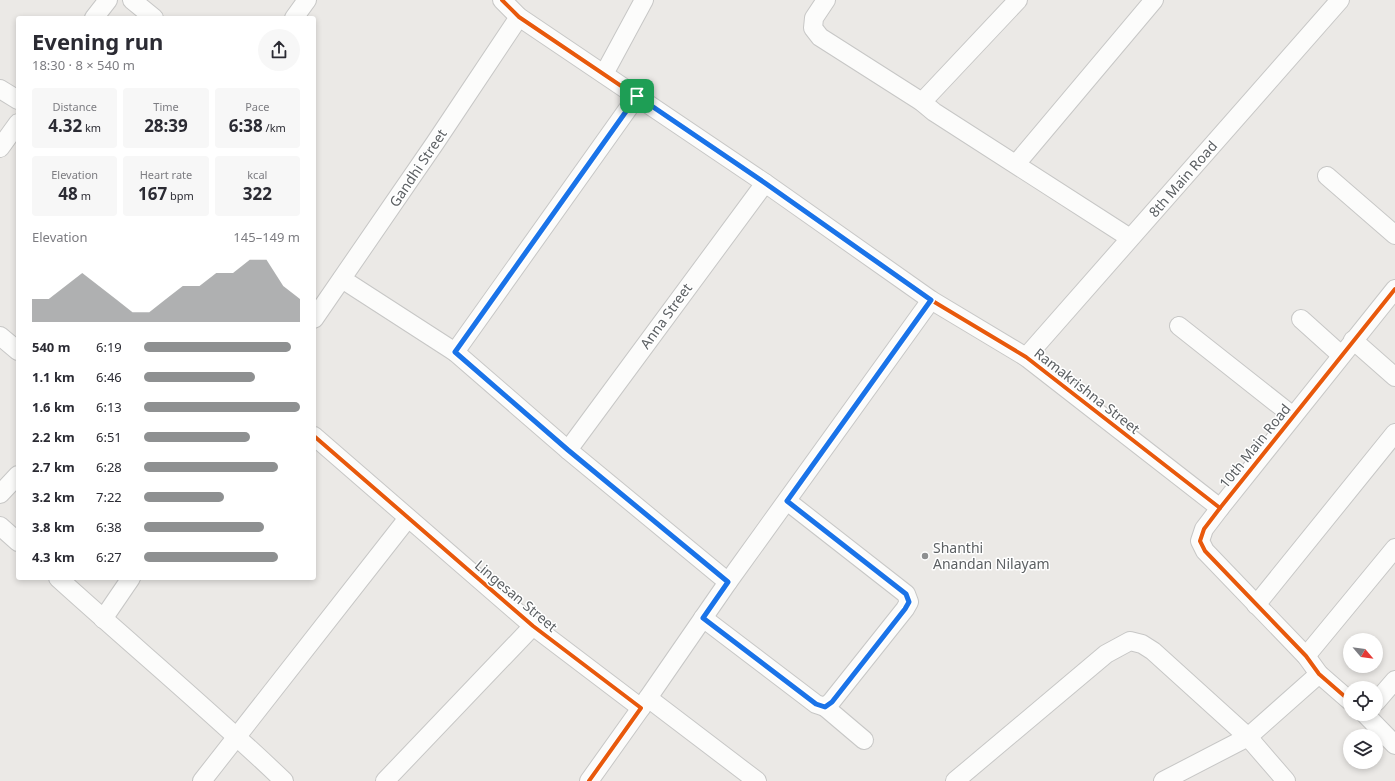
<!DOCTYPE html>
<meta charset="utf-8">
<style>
:root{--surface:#fff;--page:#f7f7f7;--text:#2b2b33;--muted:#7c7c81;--accent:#8e9091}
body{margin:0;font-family:"Noto Sans",sans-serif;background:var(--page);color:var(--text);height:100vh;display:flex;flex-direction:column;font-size:15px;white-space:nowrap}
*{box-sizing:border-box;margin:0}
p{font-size:13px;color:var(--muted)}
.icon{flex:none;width:22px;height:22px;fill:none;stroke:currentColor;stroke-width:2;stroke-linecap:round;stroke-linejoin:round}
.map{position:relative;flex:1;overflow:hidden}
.side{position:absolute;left:16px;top:16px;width:300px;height:564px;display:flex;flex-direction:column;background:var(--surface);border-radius:4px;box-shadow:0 2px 6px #0003}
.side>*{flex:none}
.needle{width:26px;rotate:119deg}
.buttons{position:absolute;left:1343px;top:633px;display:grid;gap:8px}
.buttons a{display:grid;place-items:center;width:40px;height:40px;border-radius:50%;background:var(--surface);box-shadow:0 2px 6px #0003;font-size:20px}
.pin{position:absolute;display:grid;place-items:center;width:34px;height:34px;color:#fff;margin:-17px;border-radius:8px;box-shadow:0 2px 6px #0006}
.round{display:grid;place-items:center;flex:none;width:42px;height:42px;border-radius:21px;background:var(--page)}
.headline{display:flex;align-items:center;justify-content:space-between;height:68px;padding:0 16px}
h1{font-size:22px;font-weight:700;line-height:30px}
.figures{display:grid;grid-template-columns:repeat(3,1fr);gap:6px;height:68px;padding:4px 16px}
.figures div{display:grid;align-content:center;border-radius:4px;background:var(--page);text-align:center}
.figures b{font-size:17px;font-weight:700}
.figures small{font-size:11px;font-weight:400}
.figures p{font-size:11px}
.chart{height:112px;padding:8px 16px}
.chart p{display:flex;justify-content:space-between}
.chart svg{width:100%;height:72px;margin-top:4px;fill:var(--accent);opacity:.7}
ul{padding:0 16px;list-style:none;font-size:13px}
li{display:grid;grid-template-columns:64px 48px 1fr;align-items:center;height:30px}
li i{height:10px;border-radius:5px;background:var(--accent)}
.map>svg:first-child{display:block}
</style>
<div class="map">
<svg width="1395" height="781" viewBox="0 0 1395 781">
<rect width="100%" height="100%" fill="#ebe9e6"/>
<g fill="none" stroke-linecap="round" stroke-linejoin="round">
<!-- street casing -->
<g stroke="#c7c7c6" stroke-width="20">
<g id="street">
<polyline points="132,0 154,18"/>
<polyline points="502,0 519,17 765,183 931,300 1026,357 1220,508"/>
<polyline points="826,0 814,18 813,28 820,37 922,102 934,112 1130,238"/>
<polyline points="94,18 108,0"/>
<polyline points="294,18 307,0"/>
<polyline points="604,74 644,0"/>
<polyline points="0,89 18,100"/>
<polyline points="922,102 1018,0"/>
<polyline points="0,148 18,123"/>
<polyline points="1016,164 1154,0"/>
<polyline points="1327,176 1395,235"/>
<polyline points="342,279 455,352 568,450 728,582"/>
<polyline points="314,319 435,143 519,17"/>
<polyline points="1301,319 1341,355"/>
<polyline points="1179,326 1293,416"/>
<polyline points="0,336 18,351"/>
<polyline points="1353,340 1395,377"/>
<polyline points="455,352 637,96"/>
<polyline points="1026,357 1340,0"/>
<polyline points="314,436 533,626 641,708 589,781"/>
<polyline points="568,450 765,183"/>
<polyline points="0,494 18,475"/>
<polyline points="0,526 18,542"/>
<path d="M58,578C133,646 211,711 284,781"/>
<polyline points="1256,605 1395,433"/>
<polyline points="703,618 816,704 825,707 831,702 905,609 909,602 906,594 787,501"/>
<polyline points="103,619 131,578"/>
<polyline points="1306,656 1395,548"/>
<polyline points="648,698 757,781"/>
<polyline points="1350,701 1319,674 1306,656 1205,551 1200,541 1204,529 1220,508 1395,289"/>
<polyline points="1376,702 1395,680"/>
<polyline points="825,707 864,740"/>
<polyline points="641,708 728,582 931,300"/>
<polyline points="1365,714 1395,745"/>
<polyline points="202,781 408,518"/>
<polyline points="385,781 533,626"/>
<polyline points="955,781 1106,654 1130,641 1142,644 1153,651 1248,737 1286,781"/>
<polyline points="1163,781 1248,737 1319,674"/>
</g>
</g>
<!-- street -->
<use href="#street" stroke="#fcfcfb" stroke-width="18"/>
<!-- cycleway casing -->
<g stroke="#fff" stroke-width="6">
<g id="cycleway">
<polyline points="502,0 519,17 765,183 931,300 1026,357 1220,508"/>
<polyline points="314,436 533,626 641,708 589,781"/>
<polyline points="1350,701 1319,674 1306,656 1205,551 1200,541 1204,529 1220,508 1395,289"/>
</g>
</g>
<!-- cycleway -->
<use href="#cycleway" stroke="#e8590c" stroke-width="4"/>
</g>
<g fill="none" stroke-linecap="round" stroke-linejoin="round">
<!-- route casing -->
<g stroke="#fff" stroke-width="8">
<polygon id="route" points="637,96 765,183 931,300 787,501 906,594 909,602 905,609 832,702 825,707 816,704 703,618 728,582 568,450 455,352"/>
</g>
<!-- route -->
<use href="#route" stroke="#1a73e8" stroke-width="5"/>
</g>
<!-- markers -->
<circle fill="#8e9091" stroke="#fff" stroke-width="1.5" cx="925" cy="556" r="4"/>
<g text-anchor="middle" stroke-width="3" stroke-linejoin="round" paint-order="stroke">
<!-- street labels -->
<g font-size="14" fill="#5c6063" stroke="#fff">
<text transform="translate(418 168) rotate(-56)" y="5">Gandhi Street</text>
<text transform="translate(1183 179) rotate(-49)" y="5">8th Main Road</text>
<text transform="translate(666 316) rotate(-54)" y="5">Anna Street</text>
<text transform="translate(1087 391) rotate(38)" y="5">Ramakrishna Street</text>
<text transform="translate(1255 446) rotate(-51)" y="5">10th Main Road</text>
<text transform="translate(516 596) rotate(40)" y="5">Lingesan Street</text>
</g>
<!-- poi labels -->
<g font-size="14" fill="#5c6063" stroke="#fff" text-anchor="start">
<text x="933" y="553">Shanthi<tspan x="933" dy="16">Anandan Nilayam</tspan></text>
</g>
</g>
</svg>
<div class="buttons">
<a><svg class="needle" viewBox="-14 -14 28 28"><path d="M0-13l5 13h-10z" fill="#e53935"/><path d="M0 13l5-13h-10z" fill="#7c7c81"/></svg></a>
<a><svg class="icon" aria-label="locate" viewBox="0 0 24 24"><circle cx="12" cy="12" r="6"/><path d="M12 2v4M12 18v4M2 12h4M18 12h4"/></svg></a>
<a><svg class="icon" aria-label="layers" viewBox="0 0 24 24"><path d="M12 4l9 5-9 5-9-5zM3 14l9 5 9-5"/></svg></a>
</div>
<div class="pin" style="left:637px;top:96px;background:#1e9e55"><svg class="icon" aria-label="arrive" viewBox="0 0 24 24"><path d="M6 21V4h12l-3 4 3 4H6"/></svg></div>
<section class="side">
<div class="headline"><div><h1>Evening run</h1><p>18:30 · 8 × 540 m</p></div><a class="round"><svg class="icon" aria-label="share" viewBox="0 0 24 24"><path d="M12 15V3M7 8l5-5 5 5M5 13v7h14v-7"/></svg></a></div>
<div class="figures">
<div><p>Distance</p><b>4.32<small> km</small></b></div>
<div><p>Time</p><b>28:39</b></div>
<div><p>Pace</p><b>6:38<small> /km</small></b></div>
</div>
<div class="figures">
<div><p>Elevation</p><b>48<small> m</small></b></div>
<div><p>Heart rate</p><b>167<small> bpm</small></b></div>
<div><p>kcal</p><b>322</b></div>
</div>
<div class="chart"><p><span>Elevation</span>145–149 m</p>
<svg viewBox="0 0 160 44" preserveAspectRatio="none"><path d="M0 44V30L10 30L20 22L30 14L40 22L50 30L60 38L70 38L80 30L90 22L100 22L110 14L120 14L130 6L140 6L150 22L160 30V44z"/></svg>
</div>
<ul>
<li><b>540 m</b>6:19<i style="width:94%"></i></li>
<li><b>1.1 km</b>6:46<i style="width:71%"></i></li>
<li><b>1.6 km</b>6:13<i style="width:100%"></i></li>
<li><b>2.2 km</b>6:51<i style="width:68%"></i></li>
<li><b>2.7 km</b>6:28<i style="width:86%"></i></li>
<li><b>3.2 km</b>7:22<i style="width:51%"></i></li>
<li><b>3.8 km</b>6:38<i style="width:77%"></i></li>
<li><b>4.3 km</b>6:27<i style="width:86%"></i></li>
</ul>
</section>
</div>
